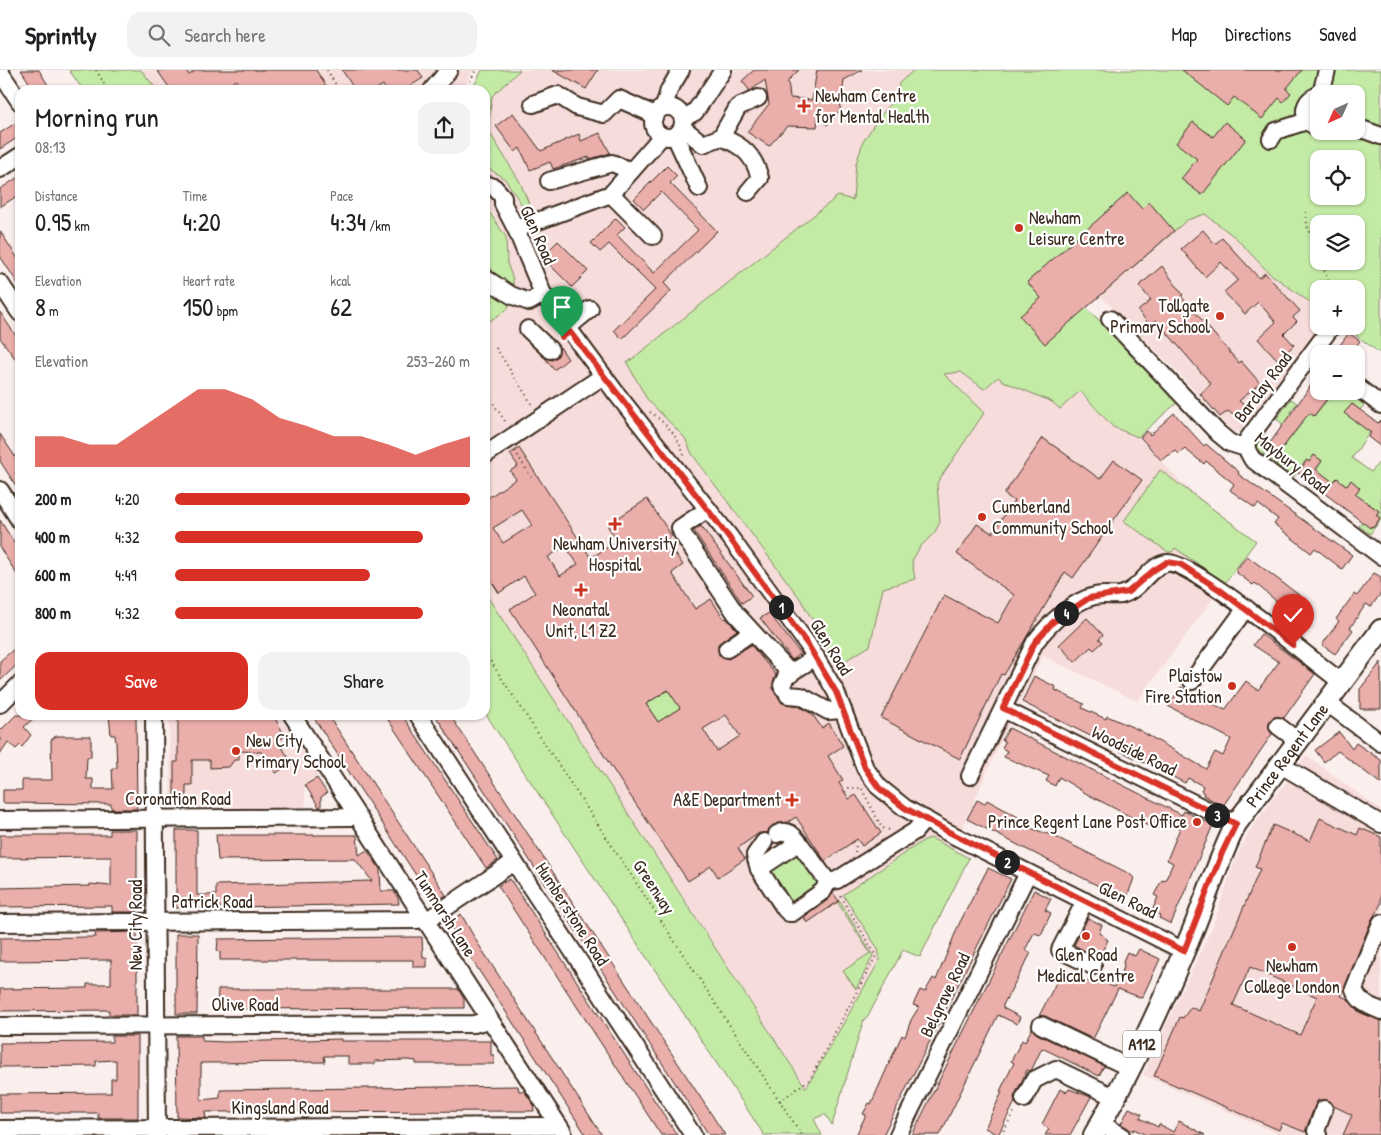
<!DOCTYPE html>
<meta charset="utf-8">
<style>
:root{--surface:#fff;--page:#f2f2f2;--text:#202124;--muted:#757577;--line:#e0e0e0;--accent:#d93025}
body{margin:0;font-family:"Patrick Hand",sans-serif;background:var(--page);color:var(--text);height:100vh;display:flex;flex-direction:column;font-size:19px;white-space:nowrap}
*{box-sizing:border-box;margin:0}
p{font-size:16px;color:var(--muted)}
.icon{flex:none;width:28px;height:28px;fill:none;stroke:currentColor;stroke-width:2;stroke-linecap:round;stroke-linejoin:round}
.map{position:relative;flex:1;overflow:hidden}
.drawer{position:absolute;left:15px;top:15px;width:475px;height:635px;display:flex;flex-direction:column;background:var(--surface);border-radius:15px;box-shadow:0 1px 4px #0004}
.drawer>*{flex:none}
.needle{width:32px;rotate:225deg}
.tools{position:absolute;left:1310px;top:15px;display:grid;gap:10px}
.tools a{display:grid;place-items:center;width:55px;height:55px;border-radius:10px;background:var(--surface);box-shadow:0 1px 4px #0004;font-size:25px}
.pin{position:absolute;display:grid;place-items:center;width:42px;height:42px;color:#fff;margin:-51px -21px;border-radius:50% 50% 50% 0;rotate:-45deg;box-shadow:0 0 5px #0007}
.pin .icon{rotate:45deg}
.km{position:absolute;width:25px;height:25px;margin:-12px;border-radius:50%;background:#222;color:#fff;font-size:14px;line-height:25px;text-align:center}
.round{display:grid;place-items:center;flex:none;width:52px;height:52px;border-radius:15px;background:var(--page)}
.summary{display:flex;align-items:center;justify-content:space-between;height:85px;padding:0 20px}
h1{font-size:28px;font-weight:600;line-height:38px}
.figures{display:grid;grid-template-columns:repeat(3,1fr);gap:8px;height:85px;padding:5px 20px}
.figures div{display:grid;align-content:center}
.figures b{font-size:25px;font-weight:600}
.figures small{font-size:14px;font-weight:400}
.figures p{font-size:14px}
.chart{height:140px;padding:10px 20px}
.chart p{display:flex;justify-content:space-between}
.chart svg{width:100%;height:90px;margin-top:5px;fill:var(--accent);opacity:.7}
.action{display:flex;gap:10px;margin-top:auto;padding:10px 20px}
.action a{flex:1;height:58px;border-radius:15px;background:var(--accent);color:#fff;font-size:20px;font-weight:600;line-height:58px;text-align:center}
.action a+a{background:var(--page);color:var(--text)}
ul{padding:0 20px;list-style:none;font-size:16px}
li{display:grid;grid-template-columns:80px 60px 1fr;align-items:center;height:38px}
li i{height:12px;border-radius:6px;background:var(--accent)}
header{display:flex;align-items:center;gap:30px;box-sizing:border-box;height:70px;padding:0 25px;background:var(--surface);border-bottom:1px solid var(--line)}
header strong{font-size:24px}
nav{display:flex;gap:28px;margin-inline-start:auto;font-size:18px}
.search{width:350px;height:45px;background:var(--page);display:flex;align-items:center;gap:12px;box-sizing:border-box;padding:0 18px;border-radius:15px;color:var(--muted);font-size:19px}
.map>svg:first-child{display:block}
</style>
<header>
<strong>Sprintly</strong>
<div class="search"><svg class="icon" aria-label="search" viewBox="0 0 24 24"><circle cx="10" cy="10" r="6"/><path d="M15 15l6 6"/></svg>Search here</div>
<nav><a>Map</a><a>Directions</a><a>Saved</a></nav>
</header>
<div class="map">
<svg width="1381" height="1065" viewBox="0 0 1381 1065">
<rect width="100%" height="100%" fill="#fbefee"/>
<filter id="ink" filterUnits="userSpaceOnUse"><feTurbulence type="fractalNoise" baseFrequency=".02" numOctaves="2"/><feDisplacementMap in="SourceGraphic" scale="10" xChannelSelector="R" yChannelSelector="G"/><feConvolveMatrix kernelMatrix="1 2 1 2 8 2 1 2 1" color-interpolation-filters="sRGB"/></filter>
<g filter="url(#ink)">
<!-- built -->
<g fill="#f6dcda">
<polygon points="111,0 473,0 462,20 124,20"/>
<polygon points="520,0 914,0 899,13 898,25 877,50 892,218 1003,311 1053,332 1079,321 1113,357 1138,367 1185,416 1256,471 1137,631 1043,586 1013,644 955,774 954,781 969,788 920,887 903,880 894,899 880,891 807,1018 485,523 485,32"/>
<polygon points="1208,129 1268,202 1319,239 1319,256 1321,256 1239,363 1231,360 1171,295 1100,226"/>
<polygon points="169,645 279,645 318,705 304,714 306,737 173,738 171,736"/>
<polygon points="1306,685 1381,740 1381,1065 1280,1065 1143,1005 1213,855 1235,791 1250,760"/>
</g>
<!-- green -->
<g fill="#c4eba6" stroke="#808a62" fill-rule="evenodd">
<polygon points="69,0 141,0 157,20 83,20"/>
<polygon points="482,0 520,0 492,26 488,60 520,112 531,139 524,138 505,109 485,96 485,20 472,20"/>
<path d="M914,0H1381V284L1345,257L1356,256V219H1319V239L1268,202L1236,168L1205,144L1187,150L1086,238L1138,286L1179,331L1138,367L1113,357L1080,321L1060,339L1052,332L1003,311L998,307L984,319L961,302L944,304L984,343L937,413L940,452L935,462L920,477L912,491L915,509L883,518L870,576L841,593L836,591L801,530L692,384L685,368L647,329L627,293L838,126L853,130L856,94L863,72L877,50L898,25L899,13ZM1319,24H1356V61H1319ZM1319,89H1356V126H1319ZM1319,154H1356V191H1319Z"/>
<polygon points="485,136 506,167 507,193 513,209 513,220 494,203 485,190"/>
<polygon points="485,217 509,229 508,239 485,254"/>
<polygon points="1334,321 1346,321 1364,335 1360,340 1352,334 1345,343 1370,362 1352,388 1371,402 1381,390 1381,427 1379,430 1381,431 1381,449 1370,464 1359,456 1362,452 1370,457 1374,457 1380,448 1377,445 1379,441 1364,431 1353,428 1360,418 1351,411 1343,421 1345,414 1337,408 1333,413 1316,400 1322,391 1314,385 1309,392 1306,390 1294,407 1255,378 1263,366 1271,372 1265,381 1275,388 1301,354 1284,355 1276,349 1291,329 1297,333 1290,342 1301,349 1310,343 1314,346"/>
<polygon points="1160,400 1256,471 1225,513 1175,478 1172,482 1168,482 1124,451"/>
<polygon points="485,523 806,1018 880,890 878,879 845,828 844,824 924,770 931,768 969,788 920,887 903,880 867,948 864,949 832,1055 825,1044 814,1049 822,1065 764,1065 485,643"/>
<polygon points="668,620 680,638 658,652 646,634"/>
<polygon points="795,783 799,783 819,808 818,815 800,830 793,832 787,829 771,804 772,800"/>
<polygon points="840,832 873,886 856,919 843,901 870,883 838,833"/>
</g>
<!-- building -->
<g fill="#eaaeab" stroke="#3b2a1e" fill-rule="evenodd">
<polygon points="21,0 39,0 51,20 34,20"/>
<polygon points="157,0 186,0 189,5 197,0 316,0 326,16 320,20 247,20 243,14 240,17 236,10 220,20 171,20"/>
<polygon points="342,0 418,0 423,8 404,20 386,20 383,15 375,20 355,20"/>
<polygon points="552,0 598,0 586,19"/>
<polygon points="754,0 799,0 788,11 790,28 812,30 817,0 862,0 844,10 840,41 827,55 818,47 817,57 787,56 769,76 747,62 769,34 765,10 750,21 742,11"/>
<polygon points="1182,0 1302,0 1286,19 1291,23 1283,32 1279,28 1262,49 1234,27 1227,36"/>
<polygon points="513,43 541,81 579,64 581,71 600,63 610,83 590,89 589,87 553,99 550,92 530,100 520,78 515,82 496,56"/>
<polygon points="20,50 20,66 0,79 0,63"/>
<polygon points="1193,52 1213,67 1225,52 1246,69 1202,125 1181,109 1197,89 1176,73"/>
<polygon points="667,96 677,106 670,113 717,161 664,213 671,221 622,269 614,260 655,220 609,174 600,182 591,173 616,148 625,157 617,165 654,203 698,160 661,122 644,139 634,129"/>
<polygon points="20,106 20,124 0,137 0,119"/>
<polygon points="1128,123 1142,139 1149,132 1174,161 1045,274 1020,246 1041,228 1027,212"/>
<polygon points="1203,160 1215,174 1222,168 1259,208 1265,203 1300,241 1293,247 1297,251 1284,264 1294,275 1278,290 1258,269 1276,252 1258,232 1245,244 1224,222 1238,210 1221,192 1205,207 1181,179"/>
<polygon points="0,161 20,192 20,217 0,186"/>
<polygon points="558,171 588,201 572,217 542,187"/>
<polygon points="1162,196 1183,225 1181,226 1239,293 1241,291 1260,313 1239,331 1250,339 1241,351 1228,341 1220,347 1200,324 1211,314 1156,250 1150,255 1138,241 1151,230 1139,216"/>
<polygon points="0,242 20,272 20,295 0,268"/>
<polygon points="1349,263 1360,271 1350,284 1333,284"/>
<polygon points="560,277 568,289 554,300 545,288 552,290 557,287"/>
<polygon points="1319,304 1319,321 1333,321 1314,346 1310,343 1306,347 1275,388 1265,380"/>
<polygon points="1352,334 1378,353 1381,350 1381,377 1368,367 1371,363 1344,343"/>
<polygon points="1174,343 1204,376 1206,374 1239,402 1238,404 1352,485 1342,499 1315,478 1311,483 1274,454 1278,449 1258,434 1255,438 1230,420 1234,414 1206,391 1204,394 1185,379 1179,384 1176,381 1161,390 1140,367 1147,361 1150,365"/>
<polygon points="0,364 20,394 20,422 0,391"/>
<polygon points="1043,368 1100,409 1114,390 1142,410 1073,508 1065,502 1004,605 1001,604 960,689 881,648 944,525 998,553 1014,525 957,484 977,454 992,463 1014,431 1004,424"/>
<path d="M519,378L591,488L617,471L607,455L647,429L672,466L666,470L683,495L672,503L695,539L711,529L724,549L726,548L737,560L718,574L719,585L728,589L751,575L776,605L773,618L782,633L798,636L812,644L822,658L829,653L843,676L828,686L843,710L839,713L849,729L856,725L881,763L862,776L857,769L825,791L796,747L788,752L773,755L767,763H759L738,778L745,789L718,807L711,796L688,811L623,715L510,539L535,523L524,506L499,523L485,501V430L516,409L510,401L518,396L510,384ZM522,440L532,455L503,473L493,458ZM565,476L578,494L560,506L548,487ZM668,620L680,638L658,652L646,634ZM726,645L740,666L717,681L703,659Z"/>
<polygon points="1314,385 1322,391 1316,399 1333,412 1337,408 1347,416 1351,410 1360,418 1355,424 1379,441 1376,445 1380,448 1374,457 1371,456 1370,458 1298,403 1307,390 1309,392"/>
<polygon points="0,450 20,482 20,509 0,478"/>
<polygon points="701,456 752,526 742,533 694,461"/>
<polygon points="1247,486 1303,528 1293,542 1291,540 1289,542 1255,513 1253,515 1237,503 1236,500"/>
<polygon points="1374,503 1381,507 1381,523 1371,537 1366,534 1350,558 1353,560 1335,584 1322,575 1339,551 1336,549 1354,524 1357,526"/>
<polygon points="769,543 800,583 792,590 760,548"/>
<polygon points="1087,548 1103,565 1099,569 1103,572 1094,580 1091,577 1075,592 1059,575"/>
<polygon points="1261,564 1315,604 1284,648 1274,647 1270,650 1269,660 1272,664 1223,736 1203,725 1204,723 1201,721 1203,716 1188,708 1185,713 1022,632 1034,606 1056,617 1055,620 1084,634 1082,638 1106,649 1107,646 1139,660 1206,699 1215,682 1223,686 1231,669 1168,636 1181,617 1225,640 1246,611 1258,620 1279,592 1253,575"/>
<polygon points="20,574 20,592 0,611 0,591"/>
<polygon points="1381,592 1381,639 1360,639 1360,619"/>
<polygon points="16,645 37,645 24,657 31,665 22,677 20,675 16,679 8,672 0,684 0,661"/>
<polygon points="109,645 136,645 137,739 111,739 111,734 3,733 3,720 22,720 22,710 52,710 51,670 56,666 91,666 91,687 87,687 86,709 93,709 93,719 113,719 112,698 117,698 116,673 115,665 111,665"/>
<polygon points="178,645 273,645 285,666 278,671 292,693 276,703 261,682 239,681 239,690 234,690 229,697 210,698 210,690 192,690 192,715 186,715 186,731 174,731 174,692 178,692"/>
<polygon points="312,645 328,645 446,825 434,833"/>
<polygon points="385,645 402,645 498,790 486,798"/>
<polygon points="435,645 450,645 725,1065 709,1065"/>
<polygon points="1009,658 1182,745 1184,741 1213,755 1171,854 1159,848 1160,845 1152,841 1158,827 1154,825 1162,810 1165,811 1173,793 1167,790 1180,758 1164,751 1160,758 1154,759 1087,724 1059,707 1055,716 1046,711 1049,706 1004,687 1007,681 1002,678 1005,672 1002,670"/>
<polygon points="1339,662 1352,679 1356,673 1381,690 1381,714 1338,681 1324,692 1315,680"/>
<polygon points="317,708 327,723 321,727 321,737 319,737 305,715"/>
<polygon points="977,730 985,734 987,730 1027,752 1025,756 1056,767 1130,804 1134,808 1126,830 967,749"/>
<path d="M1320,748L1357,765L1360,758L1381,767V834L1372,849L1341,926L1348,929L1359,942L1381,951L1379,1065H1343L1352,1045L1334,1036L1327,1030H1318L1315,1035L1305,1062L1282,1053L1279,1060L1154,1006L1180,947L1183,948L1191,937L1199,941L1260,799L1255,797L1273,755L1310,771ZM1250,897L1317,927L1300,965L1233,935Z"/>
<polygon points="110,760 137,760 137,842 112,842 112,836 0,837 0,818 90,816 90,814 111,816 111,787 0,788 0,765 110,765"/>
<polygon points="176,760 197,760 197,825 216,825 216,815 372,811 355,789 218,790 216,765 357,765 359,785 367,780 380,799 381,821 394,821 398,828 399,834 176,838"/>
<polygon points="988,798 1011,809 883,1065 856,1065 866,1045 863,1044 869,1033 871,1034 895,980 902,965 905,967 911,950 919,937 913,935 920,920 925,922 933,908 936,910 959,854"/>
<polygon points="510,809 677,1065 661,1065 498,816"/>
<polygon points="1034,820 1051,829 1045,840 1051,843 1041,865 1034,863 1025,880 1031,883 1003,935 1003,938 1020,947 1017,954 998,945 940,1065 912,1065"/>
<polygon points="833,823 839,831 807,853 804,847 829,829"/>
<polygon points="461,844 477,872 602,1065 586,1065 448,853"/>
<polygon points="1088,848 1102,855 1099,863 1108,870 1099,888 1074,875"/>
<polygon points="137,862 137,945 109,945 109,940 0,941 0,919 87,918 87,914 111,914 111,890 0,891 0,868 96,867 95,863"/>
<polygon points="176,864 198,864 197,944 176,944"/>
<polygon points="413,867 422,867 423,888 427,888 427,897 413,897 413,890 220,890 220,882 217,881 218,869"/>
<polygon points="1139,879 1160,889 1142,928 1118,919 1093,969 1045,946 1039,946 1063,899 1089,912 1091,909 1101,914 1102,912 1114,917 1124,897 1123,891 1127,882 1135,886"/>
<polygon points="218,919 458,919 464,929 464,938 217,939"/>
<polygon points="1032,958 1037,964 1104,996 1099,1006 1042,978 1031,1001 1027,1000 1014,1027 1015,1032 998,1065 985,1058 1002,1022 1000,1021 1014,993 1011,991 1022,970 1025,972"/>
<polygon points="112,966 138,966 138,1048 98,1048 98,1043 0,1043 0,1024 111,1023 111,1009 116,1009 116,990 96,991 96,996 0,997 0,973 112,972"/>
<polygon points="176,966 202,966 202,971 226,972 341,969 341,971 491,971 491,985 494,985 494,994 416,994 416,991 408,990 375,991 375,994 348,994 348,986 324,986 325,992 201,993 201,1030 220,1028 220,1020 518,1016 519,1021 524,1021 533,1034 534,1041 205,1042 206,1048 177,1047"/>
<polygon points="1060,1019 1067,1022 1069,1019 1091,1027 1070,1065 1045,1065 1049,1059 1042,1054"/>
<polygon points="1129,1038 1142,1044 1140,1048 1158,1057 1159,1054 1173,1062 1179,1051 1205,1065 1146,1065 1134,1059 1133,1061 1121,1054"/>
</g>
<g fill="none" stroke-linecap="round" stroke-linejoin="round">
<!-- minor casing -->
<g stroke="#3b2a1e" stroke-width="20">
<g id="minor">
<polyline points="0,2 20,32"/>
<polyline points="432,20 449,0"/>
<polyline points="1321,24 1327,0"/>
<path d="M1319,25C1306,29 1302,39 1307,51L1319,59"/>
<polyline points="533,34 558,25 577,37 604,44 619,29 655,45"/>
<circle cx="668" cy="52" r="15"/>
<polyline points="664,37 669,20 681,0"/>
<polyline points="683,48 695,42 723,0"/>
<polyline points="1356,57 1381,66"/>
<polyline points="683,58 703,74 721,67 738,37 758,28"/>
<polyline points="675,66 699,118"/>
<path d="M721,67C744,76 754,86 760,108L748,122"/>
<polyline points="1271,69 1276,61 1307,51"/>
<polyline points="0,99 20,86"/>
<polyline points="549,111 612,93 631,101"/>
<polyline points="485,114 494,117 503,127 503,134 516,159 543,224 616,323 729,466 808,575 836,622 865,698 879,717 905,738 945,761 1184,881"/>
<polyline points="611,124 653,166"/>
<polyline points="516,159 611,124 662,66"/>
<polyline points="485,208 511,225 529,232 543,224"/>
<polyline points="0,213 20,243"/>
<polyline points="1110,249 1218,363 1230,373 1246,378"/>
<polyline points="567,258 590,239"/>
<polyline points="528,259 550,280"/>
<polyline points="1356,316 1381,335"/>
<polyline points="1246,378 1252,389 1381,486"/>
<polyline points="1246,378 1248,369 1332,256"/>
<polyline points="485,385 603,306"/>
<polyline points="0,420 20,451"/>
<polyline points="708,439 680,458 682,463 736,544 791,604"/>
<polyline points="727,579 752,562"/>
<polyline points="1192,611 1246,538"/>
<polyline points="783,618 782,615 787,605 816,587"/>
<polyline points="788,625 801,626 828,641 843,640"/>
<polyline points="1326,632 1381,673"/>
<polyline points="0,634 20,614"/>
<polyline points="1003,639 1236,754"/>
<polyline points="154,645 157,1065"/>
<polyline points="292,645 563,1062"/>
<polyline points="418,645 693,1065"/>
<polyline points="1278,656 1297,670"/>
<polyline points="1279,694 1381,754"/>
<path d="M970,706L1035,572C1049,554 1072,531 1095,526C1103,524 1113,526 1121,525C1141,520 1148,496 1167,493C1189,489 1317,593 1341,612"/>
<polyline points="0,750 351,747 356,745"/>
<path d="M777,764C788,758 793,765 800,774"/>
<polyline points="759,799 755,785 764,772"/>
<polyline points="828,812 800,774 795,775 759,799 785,839 789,843 792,843 823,821 828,812 837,810 915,761 925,749"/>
<polyline points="1085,831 1060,880 1093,896"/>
<polyline points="426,851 514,792"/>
<polyline points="0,853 418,850 423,847"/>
<path d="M1381,853L1354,919C1359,933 1368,935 1381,941"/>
<polyline points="1041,955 1130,998"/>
<polyline points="0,956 474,954 489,950"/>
<polyline points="1024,1029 1034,1010 1056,999 1114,1027"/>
<polyline points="1101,1054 1121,1065"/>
<polyline points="0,1059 559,1056"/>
<polyline points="898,1065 1028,803"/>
<polyline points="1318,1065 1316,1061 1324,1039"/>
</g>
</g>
<!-- major casing -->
<g stroke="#3b2a1e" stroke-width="24">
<g id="major">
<path id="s1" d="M1094,1065C1132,1000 1164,930 1193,860C1207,825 1219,789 1236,754L1381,560"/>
</g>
</g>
<!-- path -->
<g stroke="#3b2a1e" stroke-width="2" stroke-dasharray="1 4" stroke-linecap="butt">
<polyline points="96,0 108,20"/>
<polyline points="327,0 339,20"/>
<polyline points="465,20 476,0"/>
<polyline points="1306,142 1307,156 1319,183"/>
<polyline points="1321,191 1331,219"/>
<polyline points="496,278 533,336"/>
<polyline points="485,321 507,354"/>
<path d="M650,342C666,353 679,367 684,386"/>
<polyline points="515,381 531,407"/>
<polyline points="485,583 802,1065"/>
<polyline points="862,719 882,758 890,760"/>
<polyline points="845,722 849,718 861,718"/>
<polyline points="855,782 856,775"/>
<polyline points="780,1031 810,1009 876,886 839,823"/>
<polyline points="1001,1065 1016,1039"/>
</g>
<!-- minor -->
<use href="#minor" stroke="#fff" stroke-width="16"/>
<!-- major -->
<use href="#major" stroke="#fff" stroke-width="20"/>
</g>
</g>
<g fill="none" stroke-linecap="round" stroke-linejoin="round" filter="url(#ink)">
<!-- route casing -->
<g stroke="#fff" stroke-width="10">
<polyline id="route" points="562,267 570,262 728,466 808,575 836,622 865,698 879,718 905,738 945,760 1184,881 1222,783 1236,754 1003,638 1035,572 1053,552 1089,528 1128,522 1154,500 1167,492 1180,494 1220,520 1293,575"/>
</g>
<!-- route -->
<use href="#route" stroke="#d93025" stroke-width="6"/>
</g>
<!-- markers -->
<g fill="#c8321e" stroke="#fff" stroke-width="2">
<path d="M801.5 28.5h5v5h5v5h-5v5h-5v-5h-5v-5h5z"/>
<circle cx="1019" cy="158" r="5"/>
<circle cx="1220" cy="246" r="5"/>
<circle cx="982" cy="447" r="5"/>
<path d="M612.5 446.5h5v5h5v5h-5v5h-5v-5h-5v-5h5z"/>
<path d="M578.5 512.5h5v5h5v5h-5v5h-5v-5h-5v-5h5z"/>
<circle cx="1232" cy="616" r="5"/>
<circle cx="236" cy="681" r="5"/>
<path d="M789.5 722.5h5v5h5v5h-5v5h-5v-5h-5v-5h5z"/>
<circle cx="1197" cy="752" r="5"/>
<circle cx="1086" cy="866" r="5"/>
<circle cx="1292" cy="877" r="5"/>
</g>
<g text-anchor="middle" stroke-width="4.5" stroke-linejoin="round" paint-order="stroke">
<!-- shield labels -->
<rect fill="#fff" stroke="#766a62" stroke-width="1" x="1123" y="960.5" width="38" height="27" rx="4"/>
<g font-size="16" font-weight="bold" fill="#3b2a1e">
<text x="1142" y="980">A112</text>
</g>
<!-- poi labels -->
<g font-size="18" fill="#3b2a1e" stroke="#fff" text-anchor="start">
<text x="815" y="32">Newham Centre<tspan x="815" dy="21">for Mental Health</tspan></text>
<text x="1029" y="154">Newham<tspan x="1029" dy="21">Leisure Centre</tspan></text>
<text x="1210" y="242" text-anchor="end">Tollgate<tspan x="1210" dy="21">Primary School</tspan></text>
<text x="992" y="443">Cumberland<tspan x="992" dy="21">Community School</tspan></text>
<text x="615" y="480" text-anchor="middle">Newham University<tspan x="615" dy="21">Hospital</tspan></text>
<text x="581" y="546" text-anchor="middle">Neonatal<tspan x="581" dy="21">Unit, L1 Z2</tspan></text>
<text x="1222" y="612" text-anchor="end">Plaistow<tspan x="1222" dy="21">Fire Station</tspan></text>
<text x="246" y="677">New City<tspan x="246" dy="21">Primary School</tspan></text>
<text x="781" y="736" text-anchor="end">A&amp;E Department</text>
<text x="1187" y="758" text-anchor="end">Prince Regent Lane Post Office</text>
<text x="1086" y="891" text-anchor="middle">Glen Road<tspan x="1086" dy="21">Medical Centre</tspan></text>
<text x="1292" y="902" text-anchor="middle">Newham<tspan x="1292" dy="21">College London</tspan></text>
</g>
<!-- street labels -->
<g font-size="18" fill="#3b2a1e" stroke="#fff">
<text transform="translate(538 165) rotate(66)" y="6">Glen Road</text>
<text transform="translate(1263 317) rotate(-53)" y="6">Barclay Road</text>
<text transform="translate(1292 393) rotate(38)" y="6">Maybury Road</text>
<text transform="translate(831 577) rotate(58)" y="6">Glen Road</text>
<text transform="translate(1134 681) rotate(26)" y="6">Woodside Road</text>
<text dy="6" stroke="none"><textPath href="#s1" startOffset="428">Prince Regent Lane</textPath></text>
<text x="178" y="735">Coronation Road</text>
<text transform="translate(654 817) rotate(57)" y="6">Greenway</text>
<text transform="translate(1128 830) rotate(26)" y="6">Glen Road</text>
<text x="212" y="838">Patrick Road</text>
<text transform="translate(445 844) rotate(57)" y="6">Tunmarsh Lane</text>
<text transform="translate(572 844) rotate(57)" y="6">Humberstone Road</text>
<text transform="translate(136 855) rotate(-90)" y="6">New City Road</text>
<text transform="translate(945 925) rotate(-64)" y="6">Belgrave Road</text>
<text x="245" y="941">Olive Road</text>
<text x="280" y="1044">Kingsland Road</text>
</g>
</g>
</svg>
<div class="tools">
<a><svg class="needle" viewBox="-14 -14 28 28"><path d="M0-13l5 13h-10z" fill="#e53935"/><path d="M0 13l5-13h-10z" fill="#757577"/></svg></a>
<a><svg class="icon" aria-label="locate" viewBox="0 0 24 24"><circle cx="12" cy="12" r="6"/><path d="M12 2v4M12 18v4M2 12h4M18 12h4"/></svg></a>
<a><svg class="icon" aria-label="layers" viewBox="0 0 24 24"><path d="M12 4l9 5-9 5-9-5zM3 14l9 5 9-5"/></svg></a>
<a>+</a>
<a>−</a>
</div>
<div class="pin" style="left:562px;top:267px;background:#1e9e55"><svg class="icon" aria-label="arrive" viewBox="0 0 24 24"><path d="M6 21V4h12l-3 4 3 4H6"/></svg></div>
<div class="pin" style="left:1293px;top:575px;background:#d93025"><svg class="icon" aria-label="check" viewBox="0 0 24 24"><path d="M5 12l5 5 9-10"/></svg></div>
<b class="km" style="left:781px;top:537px">1</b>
<b class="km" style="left:1007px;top:792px">2</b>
<b class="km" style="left:1217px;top:745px">3</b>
<b class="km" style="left:1066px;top:543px">4</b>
<section class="drawer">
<div class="summary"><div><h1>Morning run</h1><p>08:13</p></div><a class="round"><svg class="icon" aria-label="share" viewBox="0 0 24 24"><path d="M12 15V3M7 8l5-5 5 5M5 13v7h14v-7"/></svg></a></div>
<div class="figures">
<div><p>Distance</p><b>0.95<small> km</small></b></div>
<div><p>Time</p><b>4:20</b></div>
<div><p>Pace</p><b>4:34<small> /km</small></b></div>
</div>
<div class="figures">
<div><p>Elevation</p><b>8<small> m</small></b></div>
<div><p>Heart rate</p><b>150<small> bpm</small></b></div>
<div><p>kcal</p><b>62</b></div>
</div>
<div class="chart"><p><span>Elevation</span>253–260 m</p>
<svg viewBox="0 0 160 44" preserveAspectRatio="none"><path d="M0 44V29L10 29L20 33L30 33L40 24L50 15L60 6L70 6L80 11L90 20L100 24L110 29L120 29L130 33L140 38L150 33L160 29V44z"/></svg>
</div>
<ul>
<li><b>200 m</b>4:20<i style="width:100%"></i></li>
<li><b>400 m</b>4:32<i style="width:84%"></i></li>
<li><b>600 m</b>4:49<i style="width:66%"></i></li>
<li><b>800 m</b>4:32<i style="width:84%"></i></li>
</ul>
<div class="action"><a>Save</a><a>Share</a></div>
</section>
</div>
